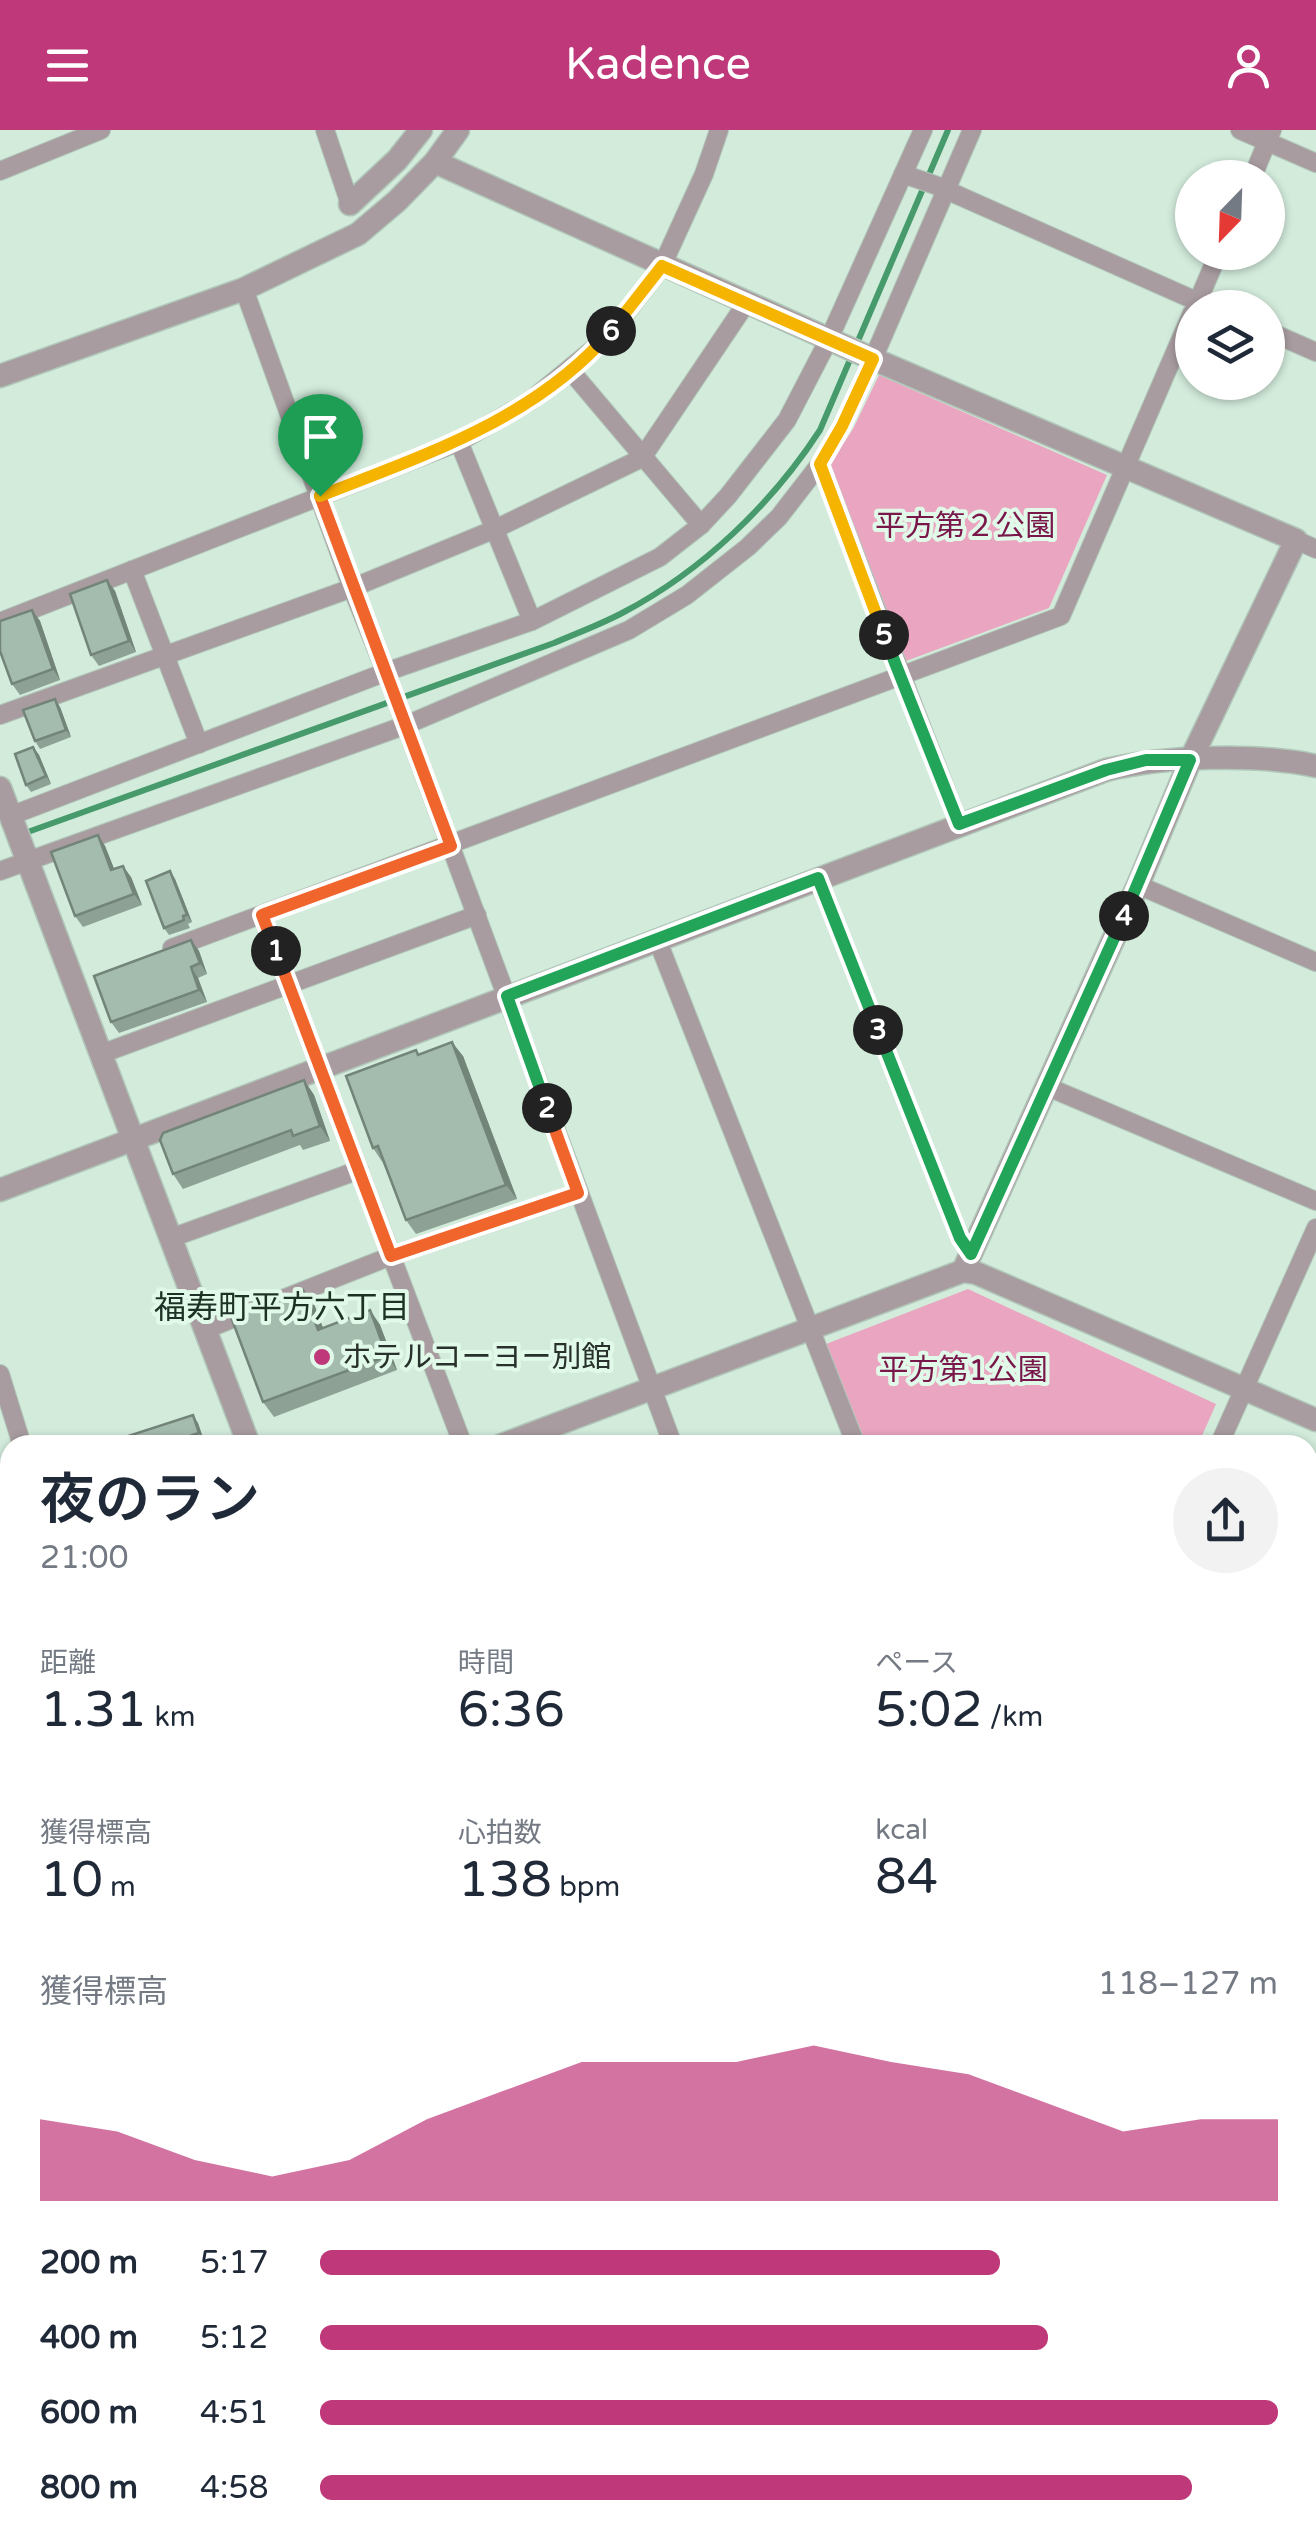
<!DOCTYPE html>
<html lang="ja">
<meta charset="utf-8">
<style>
:root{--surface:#fff;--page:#f2f2f3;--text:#1f2937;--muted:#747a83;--accent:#bf397a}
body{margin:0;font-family:"Varela Round","Noto Sans JP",sans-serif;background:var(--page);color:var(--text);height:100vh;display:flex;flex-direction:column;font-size:38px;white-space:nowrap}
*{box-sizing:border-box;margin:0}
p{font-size:32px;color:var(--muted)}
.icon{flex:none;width:55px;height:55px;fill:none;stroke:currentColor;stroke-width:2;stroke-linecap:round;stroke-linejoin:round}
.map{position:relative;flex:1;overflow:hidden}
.drawer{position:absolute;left:0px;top:1305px;width:1318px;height:1112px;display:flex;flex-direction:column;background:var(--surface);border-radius:30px 30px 0 0;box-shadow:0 2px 8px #0004}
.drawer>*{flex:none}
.needle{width:65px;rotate:203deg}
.fabs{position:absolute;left:1175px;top:30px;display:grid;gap:20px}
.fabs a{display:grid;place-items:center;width:110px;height:110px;border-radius:50%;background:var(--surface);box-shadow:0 2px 8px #0004;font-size:50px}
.pin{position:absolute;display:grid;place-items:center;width:85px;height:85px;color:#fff;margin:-102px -42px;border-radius:50% 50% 50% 0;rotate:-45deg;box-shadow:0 0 10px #0007}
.pin .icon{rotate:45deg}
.km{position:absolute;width:50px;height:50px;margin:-25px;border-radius:50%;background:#222;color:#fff;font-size:28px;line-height:50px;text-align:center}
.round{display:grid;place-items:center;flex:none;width:105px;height:105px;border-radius:52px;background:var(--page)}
.overview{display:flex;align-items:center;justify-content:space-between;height:170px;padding:0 40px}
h1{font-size:55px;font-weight:600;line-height:75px}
.figures{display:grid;grid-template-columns:repeat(3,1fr);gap:15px;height:170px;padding:10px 40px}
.figures div{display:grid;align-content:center}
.figures b{font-size:50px;font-weight:600}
.figures small{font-size:28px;font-weight:400}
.figures p{font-size:28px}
.chart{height:280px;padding:20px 40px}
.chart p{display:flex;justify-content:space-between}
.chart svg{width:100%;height:180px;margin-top:10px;fill:var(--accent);opacity:.7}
ul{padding:0 40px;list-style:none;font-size:32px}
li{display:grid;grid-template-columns:160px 120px 1fr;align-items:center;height:75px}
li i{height:25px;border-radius:12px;background:var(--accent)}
header{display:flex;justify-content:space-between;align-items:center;height:130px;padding:0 40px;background:var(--accent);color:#fff;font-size:45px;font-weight:600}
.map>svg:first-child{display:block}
</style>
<header><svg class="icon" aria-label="menu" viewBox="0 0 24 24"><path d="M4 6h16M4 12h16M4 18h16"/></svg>Kadence<svg class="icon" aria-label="person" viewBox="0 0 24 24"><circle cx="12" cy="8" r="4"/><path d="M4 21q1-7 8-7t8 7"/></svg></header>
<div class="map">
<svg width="1316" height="2417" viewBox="0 0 1316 2417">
<rect width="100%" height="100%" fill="#d2ebdb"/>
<!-- green -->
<g fill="#eaa6c0">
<polygon points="879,245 1107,345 1049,478 906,531 829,336 853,299"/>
<polygon points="968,1159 1216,1274 1198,1315 864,1315 826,1214"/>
</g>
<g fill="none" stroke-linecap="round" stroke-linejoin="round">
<!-- stream -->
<path stroke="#469a6b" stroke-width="6" d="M25,703L554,513C577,503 602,494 624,482C702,441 772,374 820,300L948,0"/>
<!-- minor-tunnel -->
<polyline stroke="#b0c6b8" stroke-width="18" stroke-dasharray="18 9" stroke-linecap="butt" points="0,1504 10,1499"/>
<!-- minor casing -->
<g stroke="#b0c6b8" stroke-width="20">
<g id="minor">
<polyline points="325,0 350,74"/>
<polyline points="1240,0 1316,33"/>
<polyline points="0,41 101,0"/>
<polyline points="903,44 935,55 1212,178"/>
<polyline points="1252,48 1272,0"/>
<polyline points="244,159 352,458 390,553 673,1315"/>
<polyline points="1195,178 1219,122"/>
<polyline points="1268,201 1316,222"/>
<polyline points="570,240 701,395"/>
<polyline points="459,312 532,491"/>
<polyline points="820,334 959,694"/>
<polyline points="1296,410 1316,419"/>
<polyline points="132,440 199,614"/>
<polyline points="0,492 459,312 530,271 597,216 626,183 662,136 704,44 719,0"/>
<polyline points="0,585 352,458 493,400 642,328 747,172"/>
<polyline points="10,686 386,542 532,491 660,427 701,395 728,366 787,290 829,209 923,0"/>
<polyline points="0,741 406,595 629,500 687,465 748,417 779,387 820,334 842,296 873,229 972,0"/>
<polyline points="818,748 960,1108 971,1123"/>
<polyline points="1138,755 1316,832"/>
<polyline points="262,785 463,1315"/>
<polyline points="657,809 856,1315"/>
<polyline points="172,818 1061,486 1192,183"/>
<polyline points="101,924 477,785"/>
<polyline points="1048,957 1316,1071"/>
<polyline points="171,1108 359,1040"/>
<polyline points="285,1168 391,1126 579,1063"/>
<polyline points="205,1200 251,1181"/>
<polyline points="0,1244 22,1315"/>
<polyline points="1219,1315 1316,1098"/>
<polyline points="1308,1492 1316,1496"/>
<polyline points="1308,1619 1316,1606"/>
<polyline points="0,1630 10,1658"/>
<polyline points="1308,1704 1316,1691"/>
<polyline points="0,1837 10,1833"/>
<polyline points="1308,1859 1316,1865"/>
<polyline points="1308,2196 1316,2202"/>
<polyline points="1308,2328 1316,2315"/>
<polyline points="423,2408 427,2417"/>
<polyline points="570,2408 577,2417"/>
<polyline points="1019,2408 1026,2417"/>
<polyline points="244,2417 331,2408"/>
<polyline points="1250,2417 1257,2408"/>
</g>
</g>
<!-- tertiary casing -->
<g stroke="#b0c6b8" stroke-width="25">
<g id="tertiary">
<polyline points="435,32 873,229 1296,410 1190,631 1138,755 963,1141"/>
<polyline points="350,74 397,30 421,0"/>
<polyline points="0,246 244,159 358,104 397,71 435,32 458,0"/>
<polyline points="0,658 249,1315"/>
<path d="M0,1060L1106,640C1164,626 1257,623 1316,636"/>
<polyline points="502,1315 963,1141 976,1143 1316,1290"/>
</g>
</g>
<!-- primary casing -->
<g stroke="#b0c6b8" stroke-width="28">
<g id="primary">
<polyline points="0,2240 10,2248"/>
<polyline points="199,2408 209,2417"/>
</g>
</g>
<!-- minor -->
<use href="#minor" stroke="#a89ca0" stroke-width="18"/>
<!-- tertiary -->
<use href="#tertiary" stroke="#a89ca0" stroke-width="22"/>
<!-- primary -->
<use href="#primary" stroke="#756068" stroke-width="25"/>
<!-- rail -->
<g stroke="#7c8d82" stroke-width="6" stroke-dasharray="18 18" stroke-linecap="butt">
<polyline points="0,1468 10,1493"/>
<polyline points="0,1516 10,1543"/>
<polyline points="334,2408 337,2417"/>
<polyline points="353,2408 357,2417"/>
</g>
</g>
<!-- wall -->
<g fill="#8da295">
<polygon points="107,450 115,461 136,522 99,536 91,525"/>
<polygon points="32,480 40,491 60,550 20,565 12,554"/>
<polygon points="60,577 71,607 40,619 35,611"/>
<polygon points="33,617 39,625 51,654 31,662 26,655"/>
<polygon points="98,705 105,716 114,739 131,747 142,775 83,797 75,786"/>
<polygon points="170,741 175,749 192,792 188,794 190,798 169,805 164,798"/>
<polygon points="191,810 199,821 207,844 198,848 207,872 119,903 111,892"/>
<polygon points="419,924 463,926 517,1069 416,1104 406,1090 383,1033 373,1018"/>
<polygon points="304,950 314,965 330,1011 303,1020 300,1015 183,1059 173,1044"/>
<polygon points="314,1174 323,1198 370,1180 380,1195 397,1240 274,1287 263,1272"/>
<polygon points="198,1293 204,1311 191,1315 124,1315"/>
<polygon points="0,1696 10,1698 10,1795 0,1799"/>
<polygon points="10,2155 10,2195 5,2192 0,2185 0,2181"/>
</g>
<!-- shaded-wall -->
<g fill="#738479">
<polygon points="107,450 115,461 136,522 129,511"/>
<polygon points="32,480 40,491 60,550 53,539"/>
<polygon points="55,569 60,577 71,607 66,600"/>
<polygon points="33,617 39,625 51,654 46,646"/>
<polygon points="98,705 105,716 119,751 111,740"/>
<polygon points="123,736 131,747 142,775 134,764"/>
<polygon points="170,741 175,749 192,792 187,785"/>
<polygon points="191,810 199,821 207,844 200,833"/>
<polygon points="191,837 198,848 207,872 199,860"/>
<polygon points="452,912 463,926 517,1069 506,1055"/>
<polygon points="304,950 314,965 330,1011 320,996"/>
<polygon points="303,1160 314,1174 329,1214 318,1200"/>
<polygon points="370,1180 380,1195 397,1240 387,1226"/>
<polygon points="193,1285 198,1293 204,1311 199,1303"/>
<polygon points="0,2059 8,2071 0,2083"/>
</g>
<!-- building -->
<g fill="#a4bcad" stroke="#738479" stroke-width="2.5">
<polygon points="107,450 129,511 91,525 70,464"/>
<polygon points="32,480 53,539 12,554 0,521 0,491"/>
<polygon points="55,569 66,600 35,611 23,580"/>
<polygon points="33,617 46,646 26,655 15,624"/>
<polygon points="98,705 111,740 123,736 134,764 75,786 51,722"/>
<polygon points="170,741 187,785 183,786 184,790 164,798 146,751"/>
<polygon points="191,810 200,833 191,837 199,860 111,892 94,846"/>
<polygon points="452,912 506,1055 406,1090 378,1016 373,1018 346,946 416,920 418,925"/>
<polygon points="304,950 320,996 293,1006 291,1000 173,1044 160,1010 163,1003"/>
<polygon points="303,1160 318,1200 370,1180 387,1226 263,1272 231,1187"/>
<polygon points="193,1285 199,1303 163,1315 124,1315 122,1308"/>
<polygon points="7,1694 10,1702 10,1781 0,1784 0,1696"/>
<polygon points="10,2155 10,2187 0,2181 0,2170"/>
</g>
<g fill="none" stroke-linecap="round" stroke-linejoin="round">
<!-- split-1 casing -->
<g stroke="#fff" stroke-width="20">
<polyline id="split-1" points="276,821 262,785 451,716 320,366"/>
</g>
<!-- split-2 casing -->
<g stroke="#fff" stroke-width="20">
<polyline id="split-2" points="276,821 391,1126 578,1063 547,978"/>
</g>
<!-- split-3 casing -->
<g stroke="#fff" stroke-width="20">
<polyline id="split-3" points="547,978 507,866 818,748 878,900"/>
</g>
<!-- split-4 casing -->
<g stroke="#fff" stroke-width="20">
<polyline id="split-4" points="878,900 960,1108 971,1124 1124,786"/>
</g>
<!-- split-5 casing -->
<g stroke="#fff" stroke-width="20">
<polyline id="split-5" points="884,505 959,694 1106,640 1146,630 1190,630 1124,786"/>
</g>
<!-- split-6 casing -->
<g stroke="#fff" stroke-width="20">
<polyline id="split-6" points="611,201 662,136 873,229 842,296 820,334 884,505"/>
</g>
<!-- split-7 casing -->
<g stroke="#fff" stroke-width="20">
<path id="split-7" d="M320,366C424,325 536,289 611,201"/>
</g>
<!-- split-1 -->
<use href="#split-1" stroke="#f0652b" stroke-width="12"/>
<!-- split-2 -->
<use href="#split-2" stroke="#f0652b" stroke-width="12"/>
<!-- split-3 -->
<use href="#split-3" stroke="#22a559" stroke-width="12"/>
<!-- split-4 -->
<use href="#split-4" stroke="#22a559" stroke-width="12"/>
<!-- split-5 -->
<use href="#split-5" stroke="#22a559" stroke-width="12"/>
<!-- split-6 -->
<use href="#split-6" stroke="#f5b400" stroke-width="12"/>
<!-- split-7 -->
<use href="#split-7" stroke="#f5b400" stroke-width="12"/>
</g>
<!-- markers -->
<circle fill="#bf397a" stroke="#e0f9e8" stroke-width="4" cx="322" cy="1227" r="10"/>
<g text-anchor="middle" stroke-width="8" stroke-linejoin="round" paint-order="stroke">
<!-- park labels -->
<g font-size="30" fill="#79174a" stroke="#e0f9e8">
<text x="965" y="406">平方第２公園</text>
<text x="963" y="1250">平方第1公園</text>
</g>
<!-- poi labels -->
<g font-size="30" fill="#28312b" stroke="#e0f9e8" text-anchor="start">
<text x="342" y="1237">ホテルコーヨー別館</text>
</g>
<!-- neighbourhood labels -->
<g font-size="32" fill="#1d3125" stroke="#e0f9e8">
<text x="282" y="1188">福寿町平方六丁目</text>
</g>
</g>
</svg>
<div class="fabs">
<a><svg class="needle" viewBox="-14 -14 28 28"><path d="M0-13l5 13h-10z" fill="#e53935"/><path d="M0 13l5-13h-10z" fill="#747a83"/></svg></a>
<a><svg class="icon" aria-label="layers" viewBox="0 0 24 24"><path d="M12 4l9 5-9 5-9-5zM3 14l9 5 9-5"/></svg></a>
</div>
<div class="pin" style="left:320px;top:366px;background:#1e9e55"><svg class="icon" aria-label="arrive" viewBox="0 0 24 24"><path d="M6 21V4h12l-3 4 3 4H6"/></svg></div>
<b class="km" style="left:276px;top:821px">1</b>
<b class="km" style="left:547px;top:978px">2</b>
<b class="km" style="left:878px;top:900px">3</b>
<b class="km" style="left:1124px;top:786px">4</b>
<b class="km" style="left:884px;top:505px">5</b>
<b class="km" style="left:611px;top:201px">6</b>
<section class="drawer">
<div class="overview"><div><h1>夜のラン</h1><p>21:00</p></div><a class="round"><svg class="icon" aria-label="share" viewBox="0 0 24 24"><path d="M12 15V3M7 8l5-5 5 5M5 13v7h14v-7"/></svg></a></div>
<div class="figures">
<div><p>距離</p><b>1.31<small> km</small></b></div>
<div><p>時間</p><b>6:36</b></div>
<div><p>ペース</p><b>5:02<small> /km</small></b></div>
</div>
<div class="figures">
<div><p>獲得標高</p><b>10<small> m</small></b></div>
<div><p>心拍数</p><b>138<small> bpm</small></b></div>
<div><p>kcal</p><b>84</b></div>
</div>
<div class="chart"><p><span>獲得標高</span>118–127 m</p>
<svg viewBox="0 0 160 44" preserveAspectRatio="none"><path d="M0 44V24L10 27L20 34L30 38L40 34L50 24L60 17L70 10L80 10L90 10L100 6L110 10L120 13L130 20L140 27L150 24L160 24V44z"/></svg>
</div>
<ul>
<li><b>200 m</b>5:17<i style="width:71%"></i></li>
<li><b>400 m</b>5:12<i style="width:76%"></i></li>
<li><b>600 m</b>4:51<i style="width:100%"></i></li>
<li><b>800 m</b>4:58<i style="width:91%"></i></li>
</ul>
</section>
</div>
